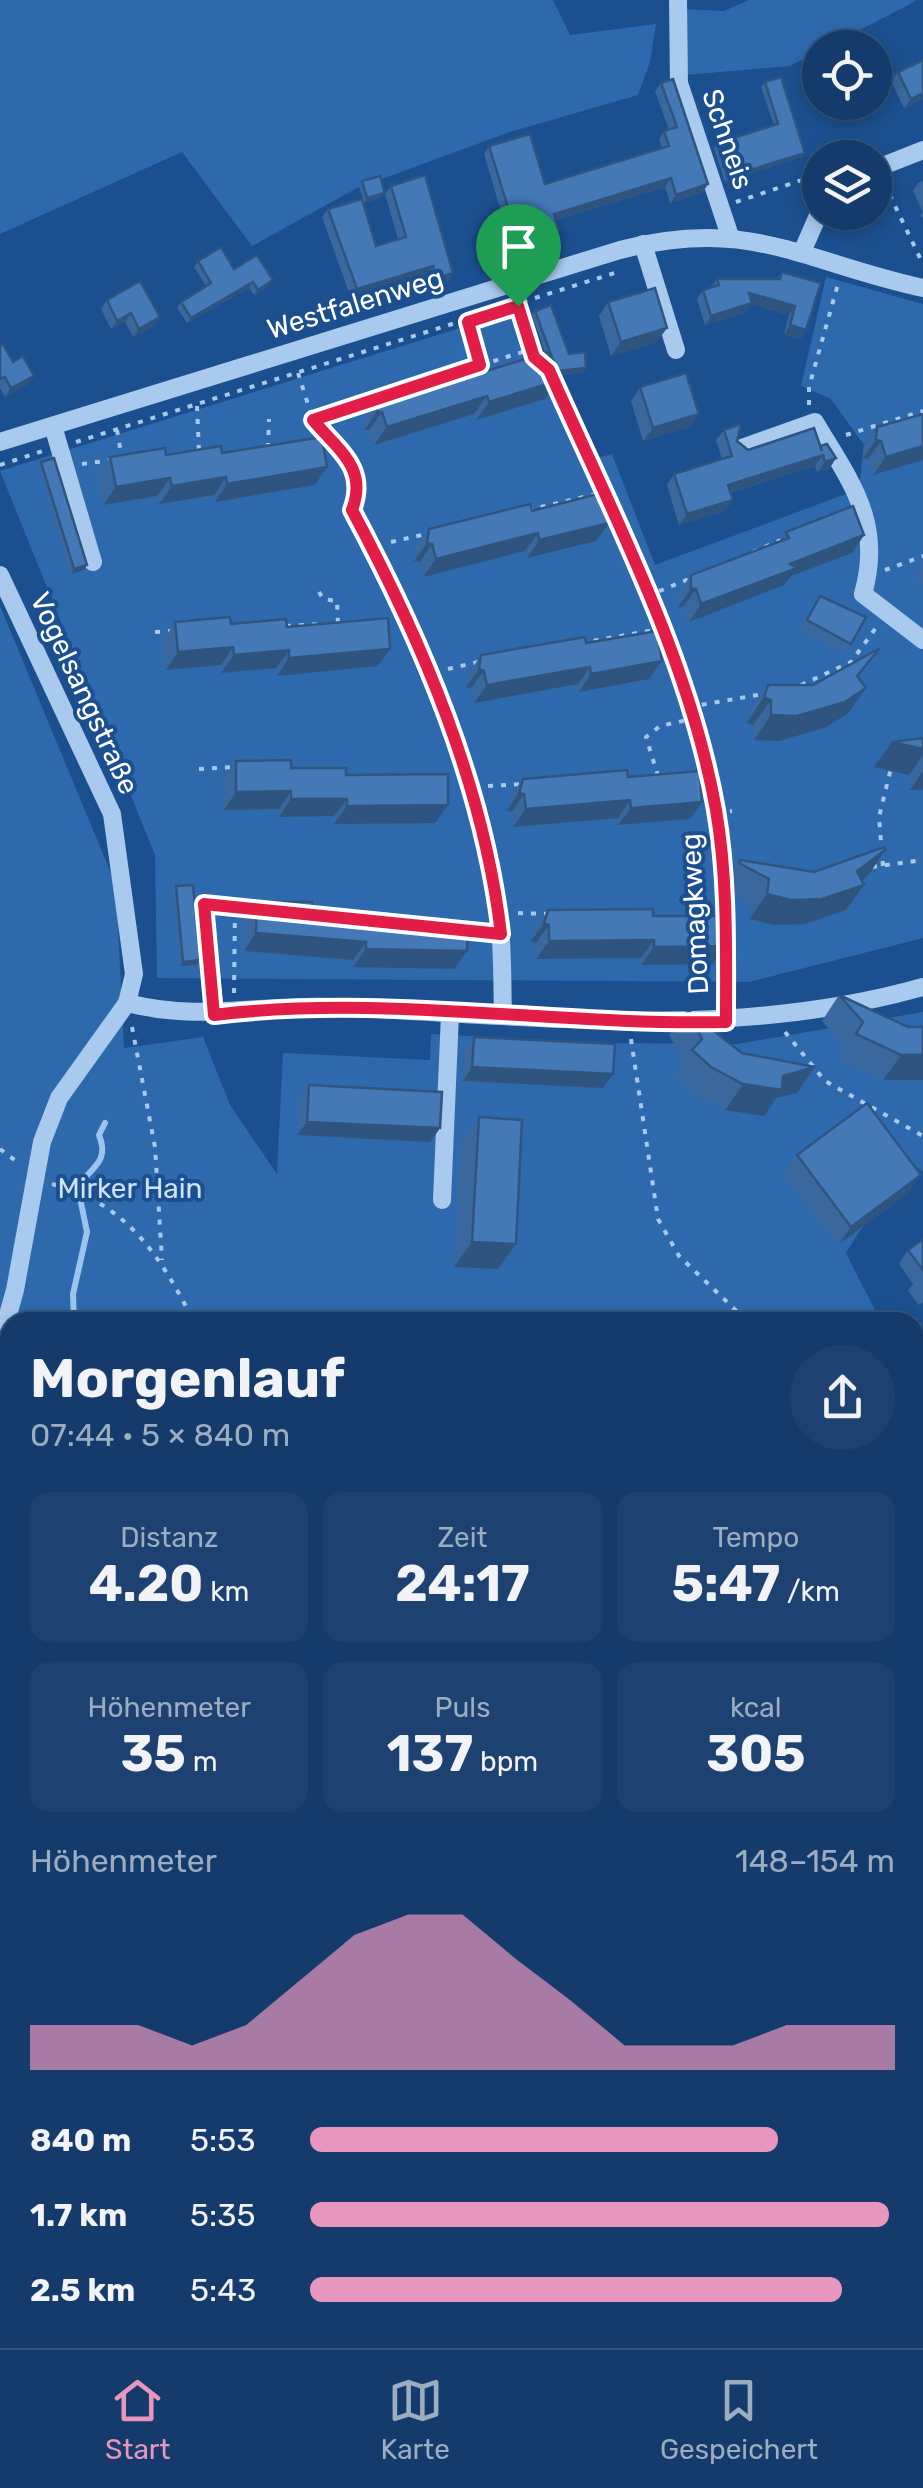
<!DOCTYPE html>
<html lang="de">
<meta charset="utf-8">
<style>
:root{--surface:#143b6b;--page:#1d4271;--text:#f1f3f6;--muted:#9dadc1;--line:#33557e;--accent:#e797bd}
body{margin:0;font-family:Rubik,sans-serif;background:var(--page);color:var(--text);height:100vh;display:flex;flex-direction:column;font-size:38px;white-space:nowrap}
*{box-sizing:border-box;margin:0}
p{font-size:32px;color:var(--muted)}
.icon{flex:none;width:55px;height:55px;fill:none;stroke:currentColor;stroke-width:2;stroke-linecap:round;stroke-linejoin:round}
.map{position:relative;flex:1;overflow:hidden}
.side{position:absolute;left:0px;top:1312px;width:925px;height:1038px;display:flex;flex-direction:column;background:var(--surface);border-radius:30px 30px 0 0;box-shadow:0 5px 15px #0003,0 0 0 2px var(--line)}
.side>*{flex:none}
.fabs{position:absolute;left:802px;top:30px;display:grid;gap:20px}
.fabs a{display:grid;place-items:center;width:90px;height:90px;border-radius:50%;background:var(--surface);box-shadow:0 5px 15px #0003,0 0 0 2px var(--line);font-size:50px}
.pin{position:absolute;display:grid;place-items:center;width:85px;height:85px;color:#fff;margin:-102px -42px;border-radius:50% 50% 50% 0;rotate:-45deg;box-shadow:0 0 10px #0007}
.pin .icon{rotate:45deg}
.round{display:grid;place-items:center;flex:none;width:105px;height:105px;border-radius:52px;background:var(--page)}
.summary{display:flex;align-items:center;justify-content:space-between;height:170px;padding:0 30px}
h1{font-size:55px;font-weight:700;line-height:75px}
.stats{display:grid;grid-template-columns:repeat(3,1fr);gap:15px;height:170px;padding:10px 30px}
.stats div{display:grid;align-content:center;border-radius:20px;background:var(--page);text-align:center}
.stats b{font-size:50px;font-weight:700}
.stats small{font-size:28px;font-weight:400}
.stats p{font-size:28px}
.chart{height:280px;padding:20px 30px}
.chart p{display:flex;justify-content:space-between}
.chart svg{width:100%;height:180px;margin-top:10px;fill:var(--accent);opacity:.7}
ul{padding:0 30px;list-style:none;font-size:32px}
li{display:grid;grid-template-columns:160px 120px 1fr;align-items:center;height:75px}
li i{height:25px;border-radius:12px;background:var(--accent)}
.tabs{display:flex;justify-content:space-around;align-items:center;height:140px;border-top:2px solid var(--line);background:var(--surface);font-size:28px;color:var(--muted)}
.tabs a{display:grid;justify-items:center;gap:5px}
.tabs .selected{color:var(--accent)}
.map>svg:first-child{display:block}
</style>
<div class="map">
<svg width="923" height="2348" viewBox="0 0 923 2348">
<rect width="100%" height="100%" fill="#1b4f8f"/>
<!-- green -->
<g fill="#2e69ad">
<polygon points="0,0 553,0 570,35 656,24 650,62 638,95 510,132 357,188 252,246 182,152 0,234"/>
<polygon points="749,0 916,0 916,1 790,66 685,75 684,9 724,11"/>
<polygon points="826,277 923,304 923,938 749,982 157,978 155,855 0,471 518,310 582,462 612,454 655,565 859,489 864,445 831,399 801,386"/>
<polygon points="0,606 116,885 124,1048 203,1037 230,1105 277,1174 283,1053 430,1060 431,1034 604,1043 737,1044 923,1012 923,1172 871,1130 878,1202 846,1253 881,1322 10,1322 10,1905 0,1888"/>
<polygon points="915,1380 923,1394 923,2048 915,2063"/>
<polygon points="915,2067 923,2072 923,2348 881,2348 875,2340 915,2340"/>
<polygon points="10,2197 10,2340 823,2340 811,2348 0,2348 0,2202"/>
</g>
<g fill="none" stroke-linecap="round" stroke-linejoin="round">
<!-- stream -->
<g stroke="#9cc4f0" stroke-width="6">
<path d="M80,1183C95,1166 109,1159 99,1135L105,1123"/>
<polyline points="74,1322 73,1294 87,1232 80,1198"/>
<polyline points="0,1478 8,1471 10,1441"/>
<polyline points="0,1892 10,1891"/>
<polyline points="381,2340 382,2348"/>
<polyline points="52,2348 53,2340"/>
</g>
<!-- path -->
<g stroke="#a9c9ee" stroke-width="4" stroke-dasharray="5 8" stroke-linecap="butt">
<polyline points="884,183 923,264"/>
<polyline points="736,202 820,174"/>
<polyline points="518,306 535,358"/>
<polyline points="481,365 532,349"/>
<polyline points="298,373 313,420 356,471 358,494"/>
<path d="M554,380C614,517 689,660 716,808C727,871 726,936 726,999"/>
<polyline points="809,405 809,387 838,284"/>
<polyline points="197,406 199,452"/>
<polyline points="313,420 481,365 468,324"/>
<polyline points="117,430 122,459"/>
<polyline points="846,435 923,411"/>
<polyline points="76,442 621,271"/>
<polyline points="268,448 269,419"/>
<polyline points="82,464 113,460"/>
<polyline points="0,465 43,451"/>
<polyline points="528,510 601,493"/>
<polyline points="391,542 426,534"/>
<polyline points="753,552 781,540"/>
<polyline points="885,570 923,556"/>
<polyline points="319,592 323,599 337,601 338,624"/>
<polyline points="647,596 689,579"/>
<polyline points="286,626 322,624"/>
<polyline points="155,632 172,631"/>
<polyline points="581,643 660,629"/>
<polyline points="448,669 478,662"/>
<polyline points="801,685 851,662 878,625"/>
<polyline points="689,707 763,694"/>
<polyline points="199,769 236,767"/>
<polyline points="658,776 646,737 660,726 692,719"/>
<polyline points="488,786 524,784"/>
<polyline points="717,813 732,811"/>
<polyline points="883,866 879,817 891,768"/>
<polyline points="872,867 923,860"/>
<polyline points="222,906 253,910"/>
<polyline points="518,913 549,914"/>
<polyline points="234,993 235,908"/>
<polyline points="132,1027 155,1147 162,1260"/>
<polyline points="785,1032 825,1081 923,1136"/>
<polyline points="631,1039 658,1219 679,1256 748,1322"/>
<polyline points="0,1149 20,1164"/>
<path d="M52,1184C127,1203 161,1257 194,1322"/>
<polyline points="915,1363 923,1355"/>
<polyline points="915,1485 923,1494"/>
<polyline points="915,1511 923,1508"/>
<polyline points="915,1699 923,1713"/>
<polyline points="0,1790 10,1787"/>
<polyline points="0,1847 10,1846"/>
<polyline points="915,1920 923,1907"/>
<polyline points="237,2340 239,2348"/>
<polyline points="681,2340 684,2348"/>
<polyline points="185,2348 188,2340"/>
</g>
<!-- minor -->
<g stroke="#a9c9ee" stroke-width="18">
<polyline points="678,0 679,83 730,236"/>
<polyline points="875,169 923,150"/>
<polyline points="643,244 676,350"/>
<polyline points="802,252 820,211"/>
<polyline points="53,426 93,562"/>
<path d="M0,442L620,250C751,216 803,262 923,288"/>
<path d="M742,448L815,422C849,480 884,521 863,594L923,640"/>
<path d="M352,511C420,635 480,776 499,917C503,949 502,983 503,1016"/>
<polyline points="0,575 112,814 134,974 127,1003 59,1098 42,1142 15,1290 0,1343"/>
<polyline points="204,904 215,1015"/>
<path d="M127,1003C203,1022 258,1004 332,1007C531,1015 728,1042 923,987"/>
<polyline points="442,1200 450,1014"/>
<polyline points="0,1367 10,1370"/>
<polyline points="915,2020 923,2006"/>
<polyline points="743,2348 744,2340"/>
</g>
</g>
<!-- wall -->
<g fill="#3a679d">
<polygon points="898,72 923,99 904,108 891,81"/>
<polygon points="765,82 802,157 725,182 714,148 717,143 774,125 761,87"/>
<polygon points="661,83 708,184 702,193 670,203 665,187 556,220 559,229 553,237 512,249 484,154 489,146 545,184 662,149 659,139 664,131 669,130 655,91"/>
<polygon points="824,102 851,102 827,112"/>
<polygon points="362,181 382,197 364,203 359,186"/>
<polygon points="923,181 923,218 920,216 923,212 913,191 918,183"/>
<polygon points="391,186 453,273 447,282 431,287 427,275 351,298 322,217 328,209 376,246 398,239 385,194"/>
<polygon points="198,261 234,269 269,286 254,295 249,288 187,323 177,307 181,302 206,286 194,267"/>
<polygon points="782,272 806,330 800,339 784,334 789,315 751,304 746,312 705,325 697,299 703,290 711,287 717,279 777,279"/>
<polygon points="107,300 154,326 133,337 125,322 111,329 101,309"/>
<polygon points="608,302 657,342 611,356 599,316"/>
<polygon points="535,311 569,354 586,368 583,372 556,376 545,399 476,420 474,414 374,445 369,430 364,430 365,416 378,398 480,373 545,353 532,315"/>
<polygon points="0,346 28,384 5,397 0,388"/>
<polygon points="640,387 699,414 689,427 643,441 631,401"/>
<polygon points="923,414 923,460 873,475 868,459 863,458 864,445 877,427"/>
<polygon points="724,430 748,450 820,446 836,458 829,469 817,472 815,466 730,493 733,500 725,511 679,525 667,485 674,474 722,459 716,440"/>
<polygon points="222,453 327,467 315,485 215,502 214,495 159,504 157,496 103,505 98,475 110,457"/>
<polygon points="41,462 84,570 71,574 38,466"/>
<polygon points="532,511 596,541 527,558 525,551 423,577 420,562 414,561 416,547 429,529"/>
<polygon points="786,532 864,535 852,553 791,576 784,585 689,622 683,607 678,607 678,593 691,575 779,541"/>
<polygon points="923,562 923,586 922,584 917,584 918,569"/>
<polygon points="820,596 851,644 844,654 800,630"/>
<polygon points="175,622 287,627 378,666 277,676 276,668 221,673 221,665 166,670 163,640"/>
<polygon points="586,643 649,679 579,692 578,684 474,703 471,688 466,687 469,673 481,655"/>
<polygon points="859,678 866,688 848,713 827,727 779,741 754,740 753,725 747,722 751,710 768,685 813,685"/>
<polygon points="923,738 923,790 910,790 909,775 874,767"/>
<polygon points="236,761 346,775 435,823 334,824 334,816 279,817 279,809 224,810 223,778"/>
<polygon points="628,777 702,802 690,819 618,825 618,818 513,827 512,812 507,810 510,796 523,779"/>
<polygon points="740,860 814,872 868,876 862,880 846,910 805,924 774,925 749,919 752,904 722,889"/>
<polygon points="176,886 196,965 180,966 173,891"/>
<polygon points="257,902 312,910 454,969 353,967 353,960 244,951 244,919"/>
<polygon points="548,910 653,916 725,946 713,964 641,965 641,958 536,959 536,943 531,941 536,928"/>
<polygon points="839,995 908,1027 923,1027 883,1080 839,1060 845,1047 822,1021"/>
<polygon points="687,1010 742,1053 815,1067 797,1093 776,1098 764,1116 725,1110 693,1092 675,1076 684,1063 669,1035"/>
<polygon points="474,1037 613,1074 603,1088 463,1081 464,1050"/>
<polygon points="309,1085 440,1128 430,1142 297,1135 299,1099"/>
<polygon points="479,1117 516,1244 498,1269 454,1267 461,1143"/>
<polygon points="797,1155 908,1193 838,1245 784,1173"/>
<polygon points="923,1239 923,1302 919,1305 908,1291 913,1284 899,1264 908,1250"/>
<polygon points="0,2006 10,2006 10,2101 7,2101 7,2057 0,2056"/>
</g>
<!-- shaded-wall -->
<g fill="#305480">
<polygon points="923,93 923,99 904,108 911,99"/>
<polygon points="834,102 851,102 827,112"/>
<polygon points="805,153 802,157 725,182 728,177"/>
<polygon points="671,178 665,187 549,222 554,214"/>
<polygon points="708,184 702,193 670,203 676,195"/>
<polygon points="385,193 382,197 364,203 367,198"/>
<polygon points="559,229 553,237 512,249 518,240"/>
<polygon points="433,266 427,275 351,298 357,289"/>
<polygon points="453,273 447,282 431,287 437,278"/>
<polygon points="273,280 269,286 254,295 258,290"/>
<polygon points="253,282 249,288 187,323 191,318"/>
<polygon points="749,293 795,306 789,315 751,304 746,312 705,325 711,316"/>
<polygon points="131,313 125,322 111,329 117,321"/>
<polygon points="160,317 154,326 133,337 139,329"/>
<polygon points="790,325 806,330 800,339 784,334"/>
<polygon points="667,328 657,342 611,356 621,342"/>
<polygon points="586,368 583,372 554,376 557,371"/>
<polygon points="34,376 28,384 5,397 11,388"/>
<polygon points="557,381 545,399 476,420 489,402"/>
<polygon points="487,396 474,414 374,445 387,427"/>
<polygon points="377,412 382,412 369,430 364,430"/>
<polygon points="699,414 689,427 643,441 653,428"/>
<polygon points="876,440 881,441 868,459 863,458"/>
<polygon points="923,446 923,460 873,475 886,457"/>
<polygon points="823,455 815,466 720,496 728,485"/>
<polygon points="836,458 829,469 817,472 825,462"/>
<polygon points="327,467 315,485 215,502 227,484"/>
<polygon points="226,477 214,495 159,504 172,486"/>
<polygon points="170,478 157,496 103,505 116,487"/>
<polygon points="733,500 725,511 679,525 687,514"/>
<polygon points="609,523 596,541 527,558 539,540"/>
<polygon points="538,533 525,551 423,577 436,559"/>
<polygon points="864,535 852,553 791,576 784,585 689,622 701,604 790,564"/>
<polygon points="427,543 432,544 420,562 414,561"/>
<polygon points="87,565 84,570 71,574 74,569"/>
<polygon points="691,589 696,589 683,607 678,607"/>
<polygon points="233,647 221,665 166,670 178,652"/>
<polygon points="390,649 378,666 277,676 289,658"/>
<polygon points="289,650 276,668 221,673 234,655"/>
<polygon points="662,661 649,679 579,692 591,674"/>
<polygon points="590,667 578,684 474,703 487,685"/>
<polygon points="479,669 484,671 471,688 466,687"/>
<polygon points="866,688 848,713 827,727 779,741 754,740 771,715"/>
<polygon points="764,697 771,700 753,725 747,722"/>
<polygon points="892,742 923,749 923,755 909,775 874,767"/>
<polygon points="923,771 923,790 910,790"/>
<polygon points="291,791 279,809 224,810 236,792"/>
<polygon points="519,793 524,794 512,812 507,810"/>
<polygon points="291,799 347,799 334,816 279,817"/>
<polygon points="630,800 618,818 513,827 526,809"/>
<polygon points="702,802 690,819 618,825 631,808"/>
<polygon points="448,805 435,823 334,824 347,806"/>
<polygon points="885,850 868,876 848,890 864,885 846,910 805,924 774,925 749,919 767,894 857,871"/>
<polygon points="544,923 549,925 536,943 531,941"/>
<polygon points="256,933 366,942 353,960 244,951"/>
<polygon points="654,940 641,958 536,959 549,941"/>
<polygon points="725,946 713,964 641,965 654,947"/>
<polygon points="366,949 467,951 454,969 353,967"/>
<polygon points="200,960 196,965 180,966 183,962"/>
<polygon points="901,1055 923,1055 923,1080 883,1080"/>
<polygon points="472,1067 613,1074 603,1088 463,1081"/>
<polygon points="815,1067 797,1093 776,1098 764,1116 725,1110 743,1084"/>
<polygon points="307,1122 440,1128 430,1142 297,1135"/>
<polygon points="921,1175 908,1193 838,1245 851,1227"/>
<polygon points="472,1242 516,1244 498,1269 454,1267"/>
<polygon points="0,2042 10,2043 10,2052 7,2057 0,2056"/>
</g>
<!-- building -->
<g fill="#4478b7" stroke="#305480" stroke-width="2.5">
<polygon points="923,60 923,93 911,99 898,72"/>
<polygon points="781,77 805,153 728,177 717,143 778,124 765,82"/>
<polygon points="673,79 708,184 676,195 671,178 554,214 559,229 518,240 489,146 530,134 545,184 669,146 664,131 677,127 661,83"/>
<polygon points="425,175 453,273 437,278 433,266 357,289 328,209 362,199 376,246 406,237 391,186"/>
<polygon points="380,176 385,193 367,198 362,181"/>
<polygon points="221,247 234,269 257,255 273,280 258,290 253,282 191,318 181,302 211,283 198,261"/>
<polygon points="782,272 821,283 806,330 790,325 795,306 749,293 752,303 711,316 703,290 719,285 717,279 780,279"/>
<polygon points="140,281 160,317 139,329 131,313 117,321 107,300"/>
<polygon points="655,288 667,328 621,342 608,302"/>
<polygon points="551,305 569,354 585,352 586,368 557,371 535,311"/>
<polygon points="3,344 13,362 23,356 34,376 11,388 5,377 0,379 0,346"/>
<polygon points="548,352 557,381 489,402 487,396 387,427 382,412 377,412 378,398 478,367 480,373"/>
<polygon points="686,373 699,414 653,428 640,387"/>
<polygon points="923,414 923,446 886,457 881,441 876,440 877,427"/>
<polygon points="741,424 737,441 748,450 814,428 822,451 820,446 827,444 836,458 825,462 823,455 728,485 733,500 687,514 674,474 732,456 724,430"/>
<polygon points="322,437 327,467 227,484 226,477 172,486 170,478 116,487 110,457 165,448 166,455 221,446 222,453"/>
<polygon points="54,458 87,565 74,569 41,462"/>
<polygon points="601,493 609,523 539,540 538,533 436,559 432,544 427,543 429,529 530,504 532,511"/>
<polygon points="853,506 864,535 790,564 797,568 701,604 696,589 691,589 691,575 789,538 786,532"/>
<polygon points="820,596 866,617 851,644 807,620"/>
<polygon points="230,617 231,624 286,619 287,627 388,618 390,649 289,658 289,650 234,655 233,647 178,652 175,622"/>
<polygon points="657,631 662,661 591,674 590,667 487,685 484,671 479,669 481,655 585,637 586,643"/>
<polygon points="880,648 857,676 866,688 845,702 797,716 771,715 771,700 764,697 768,685 813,685"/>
<polygon points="923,738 923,749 892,742"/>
<polygon points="291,760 291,768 346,768 346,775 448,774 448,805 347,806 347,799 291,799 291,791 236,792 236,761"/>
<polygon points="627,770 628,777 700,771 702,802 631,808 630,800 526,809 524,794 519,793 523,779"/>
<polygon points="884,847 885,850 857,871 864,885 822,899 791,900 767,894 769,879 739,863 740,860 814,872"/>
<polygon points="193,885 200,960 183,962 176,886"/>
<polygon points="257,902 312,902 312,910 366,911 366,919 468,921 467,951 366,949 366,942 256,933"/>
<polygon points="653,909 653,916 725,916 725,946 654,947 654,940 549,941 549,925 544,923 548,910"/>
<polygon points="839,995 908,1027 923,1027 923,1055 901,1055 856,1034 863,1022"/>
<polygon points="687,1010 742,1053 815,1067 783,1076 782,1090 743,1084 711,1067 692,1050 702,1039"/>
<polygon points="474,1037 615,1044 613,1074 472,1067"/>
<polygon points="309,1085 442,1092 440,1128 307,1122"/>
<polygon points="867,1103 921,1175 851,1227 797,1155"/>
<polygon points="479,1117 522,1120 516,1244 472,1242"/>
<polygon points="923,1239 923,1270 908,1250"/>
<polygon points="0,2006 10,2006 10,2043 0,2042"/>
</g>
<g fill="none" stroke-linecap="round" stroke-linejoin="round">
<!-- route casing -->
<g stroke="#fff" stroke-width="20">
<path id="route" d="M518,306L534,357L549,370C611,511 689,657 716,810C728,879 726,951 726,1022C556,1026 384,994 214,1015L204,904L501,934C484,786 422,641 352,510C368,468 339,451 313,420L480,365L468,322Z"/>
</g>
<!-- route -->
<use href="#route" stroke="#e11d48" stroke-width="12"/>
</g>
<g text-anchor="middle" stroke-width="8" stroke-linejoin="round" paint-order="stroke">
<!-- street labels -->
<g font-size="28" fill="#fff" stroke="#1b4f8f">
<text transform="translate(728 139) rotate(71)" y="10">Schneis</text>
<text transform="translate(355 303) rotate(-17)" y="10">Westfalenweg</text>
<text transform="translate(85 693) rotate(65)" y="10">Vogelsangstraße</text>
<text transform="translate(694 914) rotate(-93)" y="10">Domagkweg</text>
</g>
<!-- park labels -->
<g font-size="28" fill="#cfe3fa" stroke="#1b4f8f">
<text x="130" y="1198">Mirker Hain</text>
</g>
</g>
</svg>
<div class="fabs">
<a><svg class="icon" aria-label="locate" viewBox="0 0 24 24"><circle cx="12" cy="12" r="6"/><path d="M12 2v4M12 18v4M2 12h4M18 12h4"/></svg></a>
<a><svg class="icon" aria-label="layers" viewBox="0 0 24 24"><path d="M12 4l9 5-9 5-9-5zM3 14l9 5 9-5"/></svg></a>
</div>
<div class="pin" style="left:518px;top:306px;background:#1e9e55"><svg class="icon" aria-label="arrive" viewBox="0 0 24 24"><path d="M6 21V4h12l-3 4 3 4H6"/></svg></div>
<section class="side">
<div class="summary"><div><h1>Morgenlauf</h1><p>07:44 · 5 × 840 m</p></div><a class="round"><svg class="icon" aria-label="share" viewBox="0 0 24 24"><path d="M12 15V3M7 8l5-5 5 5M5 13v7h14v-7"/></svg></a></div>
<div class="stats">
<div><p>Distanz</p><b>4.20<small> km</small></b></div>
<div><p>Zeit</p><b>24:17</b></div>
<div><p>Tempo</p><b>5:47<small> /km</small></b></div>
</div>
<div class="stats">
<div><p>Höhenmeter</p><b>35<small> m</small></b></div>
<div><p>Puls</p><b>137<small> bpm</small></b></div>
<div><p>kcal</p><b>305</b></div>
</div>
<div class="chart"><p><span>Höhenmeter</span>148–154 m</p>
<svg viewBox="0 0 160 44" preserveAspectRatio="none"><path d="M0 44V33L10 33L20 33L30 38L40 33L50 22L60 11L70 6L80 6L90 17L100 27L110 38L120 38L130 38L140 33L150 33L160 33V44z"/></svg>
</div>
<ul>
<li><b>840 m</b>5:53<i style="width:80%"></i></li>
<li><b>1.7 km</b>5:35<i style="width:99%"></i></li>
<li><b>2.5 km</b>5:43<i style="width:91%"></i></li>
</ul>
</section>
</div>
<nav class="tabs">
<a class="selected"><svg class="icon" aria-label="home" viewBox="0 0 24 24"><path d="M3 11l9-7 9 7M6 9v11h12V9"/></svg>Start</a>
<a><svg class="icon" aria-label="map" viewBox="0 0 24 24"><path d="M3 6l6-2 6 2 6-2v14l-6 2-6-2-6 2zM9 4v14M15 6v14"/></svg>Karte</a>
<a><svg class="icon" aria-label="saved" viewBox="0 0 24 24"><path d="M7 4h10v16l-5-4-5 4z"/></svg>Gespeichert</a>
</nav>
